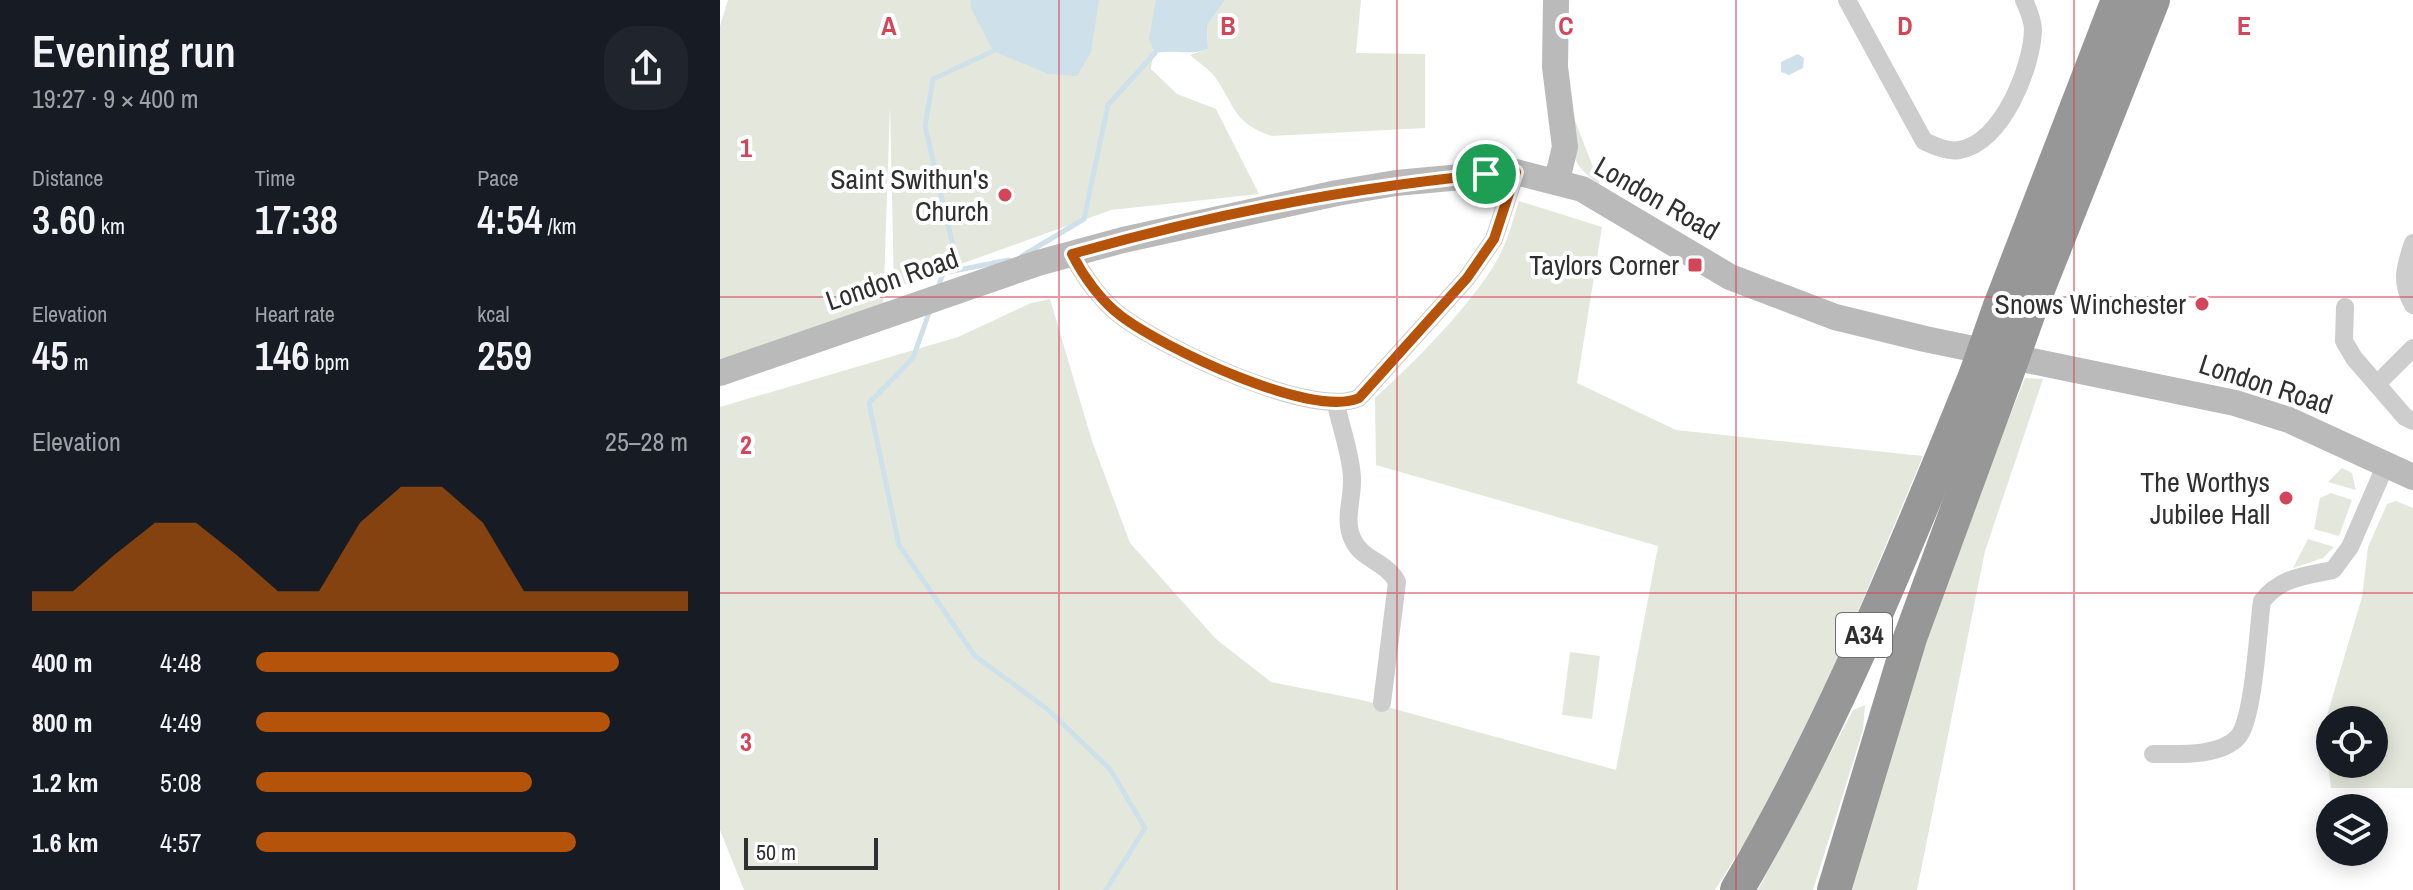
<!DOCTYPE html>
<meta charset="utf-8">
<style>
:root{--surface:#171b24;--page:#20242c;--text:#f1f3f6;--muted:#9ea1a6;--accent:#b45309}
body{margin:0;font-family:"Archivo Narrow",sans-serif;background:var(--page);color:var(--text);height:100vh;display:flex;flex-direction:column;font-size:30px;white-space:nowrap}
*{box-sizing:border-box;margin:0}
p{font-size:26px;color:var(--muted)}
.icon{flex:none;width:44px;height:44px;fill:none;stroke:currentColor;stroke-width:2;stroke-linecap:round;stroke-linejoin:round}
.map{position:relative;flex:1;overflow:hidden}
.panel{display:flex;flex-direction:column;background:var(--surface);width:720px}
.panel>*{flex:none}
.tools{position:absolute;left:1596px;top:706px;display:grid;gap:16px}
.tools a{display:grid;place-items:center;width:72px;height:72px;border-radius:50%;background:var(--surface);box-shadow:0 4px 20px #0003;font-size:40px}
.scale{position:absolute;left:24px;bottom:20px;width:134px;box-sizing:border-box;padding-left:8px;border:4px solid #303030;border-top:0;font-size:22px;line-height:28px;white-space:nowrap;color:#303030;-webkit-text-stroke:6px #fff;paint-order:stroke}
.pin{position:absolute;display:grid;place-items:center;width:68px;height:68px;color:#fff;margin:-34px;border:4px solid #fff;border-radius:50%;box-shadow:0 2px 8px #0007}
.round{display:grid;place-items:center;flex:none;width:84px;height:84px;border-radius:32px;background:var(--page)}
.summary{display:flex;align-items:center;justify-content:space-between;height:136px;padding:0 32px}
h1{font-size:44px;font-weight:600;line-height:60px}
.figures{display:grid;grid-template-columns:repeat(3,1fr);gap:12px;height:136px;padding:8px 32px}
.figures div{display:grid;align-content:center}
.figures b{font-size:40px;font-weight:600}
.figures small{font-size:22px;font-weight:400}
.figures p{font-size:22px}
.chart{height:224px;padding:16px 32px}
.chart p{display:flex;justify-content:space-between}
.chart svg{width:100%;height:144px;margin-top:8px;fill:var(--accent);opacity:.7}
ul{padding:0 32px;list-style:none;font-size:26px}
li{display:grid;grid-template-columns:128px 96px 1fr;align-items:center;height:60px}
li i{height:20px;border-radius:10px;background:var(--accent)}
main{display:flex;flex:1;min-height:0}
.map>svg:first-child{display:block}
</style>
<main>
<section class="panel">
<div class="summary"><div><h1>Evening run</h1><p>19:27 · 9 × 400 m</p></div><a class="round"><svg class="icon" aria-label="share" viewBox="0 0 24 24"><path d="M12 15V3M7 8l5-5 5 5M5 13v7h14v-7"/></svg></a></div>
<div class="figures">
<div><p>Distance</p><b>3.60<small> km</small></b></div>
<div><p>Time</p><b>17:38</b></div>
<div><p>Pace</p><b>4:54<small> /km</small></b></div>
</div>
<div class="figures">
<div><p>Elevation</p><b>45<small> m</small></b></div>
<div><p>Heart rate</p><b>146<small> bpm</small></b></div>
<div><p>kcal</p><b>259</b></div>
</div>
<div class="chart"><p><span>Elevation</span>25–28 m</p>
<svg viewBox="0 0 160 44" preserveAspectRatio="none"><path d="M0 44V38L10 38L20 27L30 17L40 17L50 27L60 38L70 38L80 17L90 6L100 6L110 17L120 38L130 38L140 38L150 38L160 38V44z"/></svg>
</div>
<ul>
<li><b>400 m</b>4:48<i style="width:84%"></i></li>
<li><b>800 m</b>4:49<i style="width:82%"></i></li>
<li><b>1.2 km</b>5:08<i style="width:64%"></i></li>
<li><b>1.6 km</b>4:57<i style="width:74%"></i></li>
</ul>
</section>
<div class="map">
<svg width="1693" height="890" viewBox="0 0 1693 890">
<rect width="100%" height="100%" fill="#fff"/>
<!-- green -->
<g fill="#e4e8dc" fill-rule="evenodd">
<polygon points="8,0 440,0 431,69 457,94 496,109 539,194 391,210 174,288 170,106 163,315 0,373 0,26"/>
<path d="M505,0H641L636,53L705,54V128L552,136C514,124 515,106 495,77C489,69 478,62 470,55L488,49L487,26Z"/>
<path d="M854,118L880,185C849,162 851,154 854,118Z"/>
<path d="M799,201L882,227L857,383L956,430L1203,456L1075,762L995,890H24L0,830V407L238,337L311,303L330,299L372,441L410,543L496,639L551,682L642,700L896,770L938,546L656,465L655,398C692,365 764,293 783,248C790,233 794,216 799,201Z"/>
<polygon points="1305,378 1323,379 1265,551 1197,890 1132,890 1210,615"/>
<polygon points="1622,468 1632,473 1636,490 1608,482"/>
<polygon points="1611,493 1632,500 1619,536 1594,529 1600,498"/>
<path d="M1676,501L1693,508V788H1611L1603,729L1642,597L1648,547L1667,504ZM1610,720H1654V764H1610Z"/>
<polygon points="1588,539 1614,547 1603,558 1573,568"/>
<polygon points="850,652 880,656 872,719 842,715"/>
<polygon points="1145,705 1143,730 1093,890 1038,890 1133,710"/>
</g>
<!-- water -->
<g fill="#cee0e9">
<polygon points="251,0 379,0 371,52 357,76 328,74 273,51 250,6"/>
<path d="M436,0H505L487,26L488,49C469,56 455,49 435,53L429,39Z"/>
<polygon points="1078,54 1084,58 1083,68 1069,75 1061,72 1061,62"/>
</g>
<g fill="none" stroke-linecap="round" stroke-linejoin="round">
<!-- stream -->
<g stroke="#cee0e9" stroke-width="5">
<polyline points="302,256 364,219 388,105 435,53"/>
<polyline points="223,273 289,260"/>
<polyline points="217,290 233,246 205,126 213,79 273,51"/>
<polyline points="210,310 193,358 149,403 179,545 255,656 326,708 390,769 425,828 386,890"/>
</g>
<!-- street -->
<g stroke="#cdcdcd" stroke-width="18">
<path d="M1127,0L1204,141C1215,146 1227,152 1239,150C1282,144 1312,67 1313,30C1313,20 1308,9 1304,0"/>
<path d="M1693,243C1685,267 1680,282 1693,305"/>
<path d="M352,254C363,276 381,301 401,316C442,347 591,419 639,398L747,278L774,239L796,172"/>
<polyline points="1625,307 1624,341 1634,358 1685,417 1693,421"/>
<polyline points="1657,384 1693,348"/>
<path d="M616,404C621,428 631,454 632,478C633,499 623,520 633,540C642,560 667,562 677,582L662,703"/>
<path d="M1433,754C1458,754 1500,757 1518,737C1534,719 1538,628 1542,601C1561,577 1584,576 1613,570L1630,547L1666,464"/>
</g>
<!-- secondary -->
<g stroke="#bababa" stroke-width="26">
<polyline points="836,0 835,67 845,147 837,180"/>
<polyline points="0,373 318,263 403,240 617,193 676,183 796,172 862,189 1010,277 1115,317 1205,339 1515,403 1569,420 1693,477"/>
</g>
<!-- highway -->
<g stroke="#979797" stroke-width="34">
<polyline points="1280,306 1398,0"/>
<polyline points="1309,312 1433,0"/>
<path d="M1017,890C1113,727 1185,549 1256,374"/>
<polyline points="1114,890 1190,638 1284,382"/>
</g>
<!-- highway-bridge -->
<g stroke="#979797" stroke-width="34">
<polyline points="1256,374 1280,306"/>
<polyline points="1284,382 1309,312"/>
</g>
</g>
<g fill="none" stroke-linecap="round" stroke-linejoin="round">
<!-- route casing -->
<g stroke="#fff" stroke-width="16">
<path id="route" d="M796,172L774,239L747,278L639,398C591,419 442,347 401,316C381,301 363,276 352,254C497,213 645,184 796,172Z"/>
</g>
<!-- route -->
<use href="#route" stroke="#b45309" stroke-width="10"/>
</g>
<!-- grid -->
<path fill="none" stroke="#d3465a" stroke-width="2" stroke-opacity="0.55" d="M339,0V890M677,0V890M1016,0V890M1354,0V890M0,297H1693M0,593H1693"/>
<!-- markers -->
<g fill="#d3465a" stroke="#fff" stroke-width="3">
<circle cx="285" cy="195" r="8"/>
<rect x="967" y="257" width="16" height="16" rx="4"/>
<circle cx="1482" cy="304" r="8"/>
<circle cx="1566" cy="498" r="8"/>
</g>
<g text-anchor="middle" stroke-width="8" stroke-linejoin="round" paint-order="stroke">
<!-- shield labels -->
<rect fill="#fff" stroke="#6e6e6e" stroke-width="2" x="1116" y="613" width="56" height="44" rx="6"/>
<g font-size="26" font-weight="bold" fill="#303030">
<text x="1144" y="644">A34</text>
</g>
<!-- poi labels -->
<g font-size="28" fill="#303030" stroke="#fff" text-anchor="end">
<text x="269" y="189">Saint Swithun's<tspan x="269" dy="32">Church</tspan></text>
<text x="959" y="275">Taylors Corner</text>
<text x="1466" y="314">Snows Winchester</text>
<text x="1550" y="492">The Worthys<tspan x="1550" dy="32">Jubilee Hall</tspan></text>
</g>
<!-- street labels -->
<g font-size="28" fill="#303030" stroke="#fff">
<text transform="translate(937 198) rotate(30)" y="10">London Road</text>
<text transform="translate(172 279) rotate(-19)" y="10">London Road</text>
<text transform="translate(1546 384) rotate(18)" y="10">London Road</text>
</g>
</g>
<g font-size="26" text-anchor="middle" font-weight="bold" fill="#d3465a" stroke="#fff" stroke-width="8" stroke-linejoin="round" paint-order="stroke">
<text x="169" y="35">A</text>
<text x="508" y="35">B</text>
<text x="846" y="35">C</text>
<text x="1185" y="35">D</text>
<text x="1524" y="35">E</text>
<text x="26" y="157">1</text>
<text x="26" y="454">2</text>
<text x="26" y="751">3</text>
</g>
</svg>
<div class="tools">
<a><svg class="icon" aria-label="locate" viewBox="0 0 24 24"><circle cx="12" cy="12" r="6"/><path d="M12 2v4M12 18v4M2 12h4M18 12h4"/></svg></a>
<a><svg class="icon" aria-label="layers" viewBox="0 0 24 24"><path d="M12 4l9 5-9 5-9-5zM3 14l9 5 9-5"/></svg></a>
</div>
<div class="scale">50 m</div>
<div class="pin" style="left:766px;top:174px;background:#1e9e55"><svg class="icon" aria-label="arrive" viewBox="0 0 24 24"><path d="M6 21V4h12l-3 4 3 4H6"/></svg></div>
</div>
</main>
